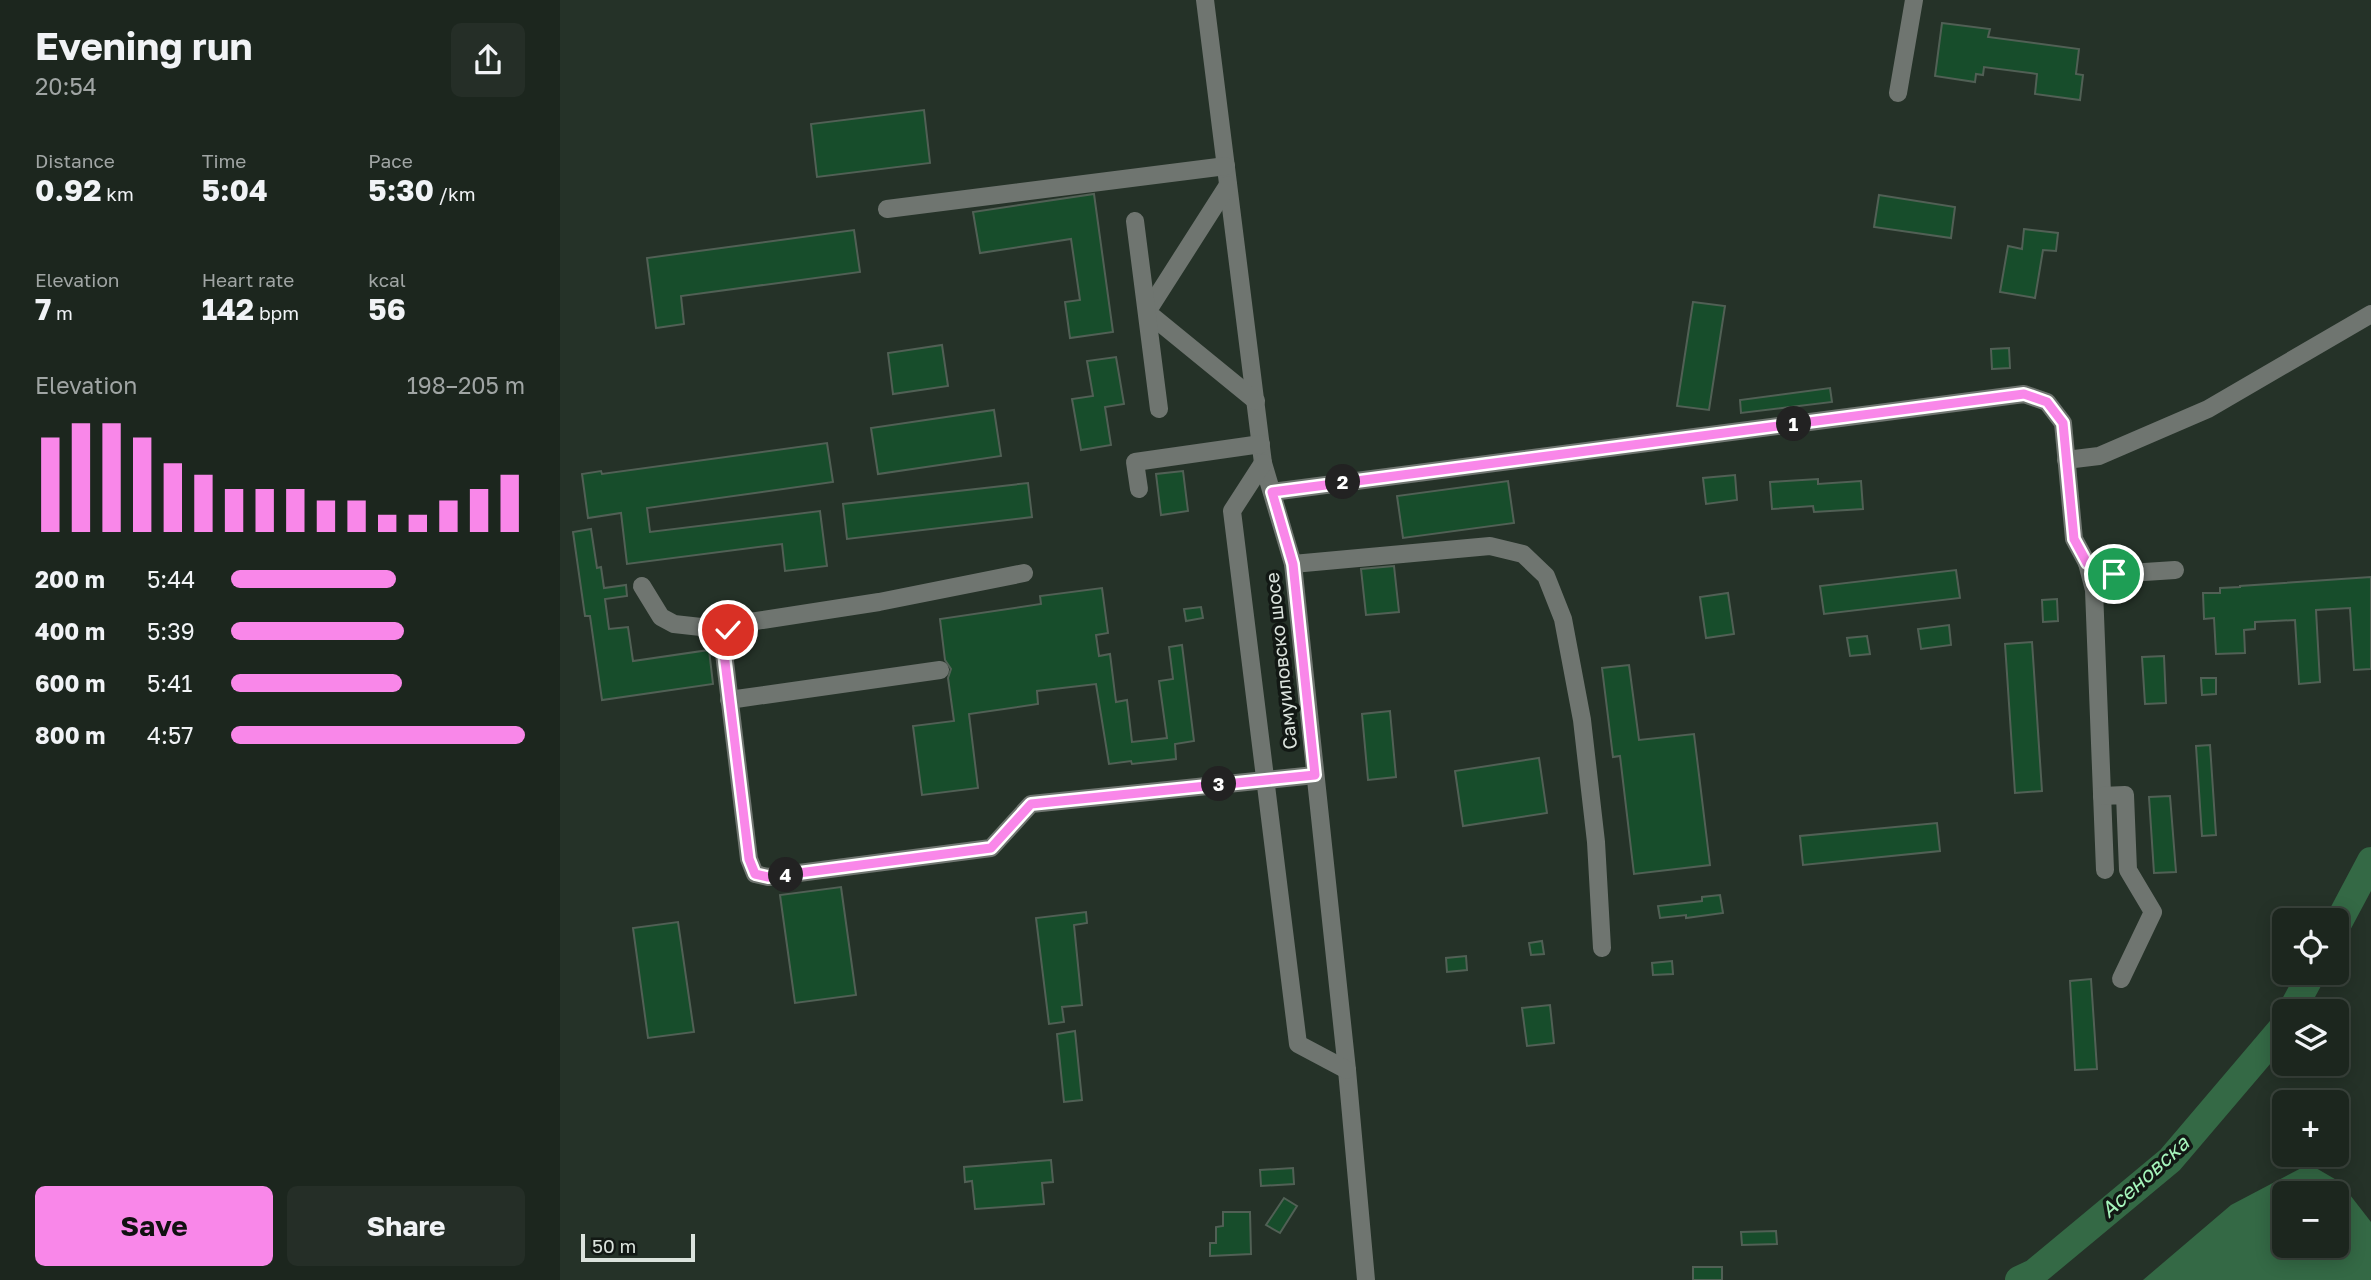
<!DOCTYPE html>
<meta charset="utf-8">
<style>
:root{--surface:#1c261e;--page:#252e27;--text:#f1f3f6;--muted:#a0a5a4;--line:#3a433c;--accent:#f987e9}
body{margin:0;font-family:"Golos Text",sans-serif;background:var(--page);color:var(--text);height:100vh;display:flex;flex-direction:column;font-size:26px;white-space:nowrap}
*{box-sizing:border-box;margin:0}
p{font-size:23px;color:var(--muted)}
.icon{flex:none;width:38px;height:38px;fill:none;stroke:currentColor;stroke-width:2;stroke-linecap:round;stroke-linejoin:round}
.map{position:relative;flex:1;overflow:hidden}
.drawer{display:flex;flex-direction:column;background:var(--surface);width:560px}
.drawer>*{flex:none}
.controls{position:absolute;left:1712px;top:908px;display:grid;gap:14px}
.controls a{display:grid;place-items:center;width:77px;height:77px;border-radius:10px;background:var(--surface);box-shadow:0 4px 18px #0003,0 0 0 2px var(--line);font-size:35px}
.scale{position:absolute;left:21px;bottom:18px;width:114px;box-sizing:border-box;padding-left:7px;border:4px solid #dbe3dd;border-top:0;font-size:19px;line-height:24px;white-space:nowrap;color:#dbe3dd;-webkit-text-stroke:5px #121814;paint-order:stroke}
.pin{position:absolute;display:grid;place-items:center;width:60px;height:60px;color:#fff;margin:-30px;border:4px solid #fff;border-radius:50%;box-shadow:0 2px 7px #0007}
.km{position:absolute;width:35px;height:35px;margin:-18px;border-radius:50%;background:#222;color:#fff;font-size:19px;line-height:35px;text-align:center}
.round{display:grid;place-items:center;flex:none;width:74px;height:74px;border-radius:10px;background:var(--page)}
.headline{display:flex;align-items:center;justify-content:space-between;height:119px;padding:0 35px}
h1{font-size:38px;font-weight:700;line-height:52px}
.stats{display:grid;grid-template-columns:repeat(3,1fr);gap:10px;height:119px;padding:7px 35px}
.stats div{display:grid;align-content:center}
.stats b{font-size:30px;font-weight:700}
.stats small{font-size:19px;font-weight:400}
.stats p{font-size:19px}
.chart{height:196px;padding:14px 35px}
.chart p{display:flex;justify-content:space-between}
.chart svg{width:100%;height:126px;margin-top:7px;stroke:var(--accent);stroke-width:6}
.button{display:flex;gap:14px;margin-top:auto;padding:14px 35px}
.button a{flex:1;height:80px;border-radius:10px;background:var(--accent);color:#111;font-size:28px;font-weight:700;line-height:80px;text-align:center}
.button a+a{background:var(--page);color:var(--text)}
ul{padding:0 35px;list-style:none;font-size:23px}
li{display:grid;grid-template-columns:112px 84px 1fr;align-items:center;height:52px}
li i{height:18px;border-radius:9px;background:var(--accent)}
main{display:flex;flex:1;min-height:0}
.map>svg:first-child{display:block}
</style>
<main>
<section class="drawer">
<div class="headline"><div><h1>Evening run</h1><p>20:54</p></div><a class="round"><svg class="icon" aria-label="share" viewBox="0 0 24 24"><path d="M12 15V3M7 8l5-5 5 5M5 13v7h14v-7"/></svg></a></div>
<div class="stats">
<div><p>Distance</p><b>0.92<small> km</small></b></div>
<div><p>Time</p><b>5:04</b></div>
<div><p>Pace</p><b>5:30<small> /km</small></b></div>
</div>
<div class="stats">
<div><p>Elevation</p><b>7<small> m</small></b></div>
<div><p>Heart rate</p><b>142<small> bpm</small></b></div>
<div><p>kcal</p><b>56</b></div>
</div>
<div class="chart"><p><span>Elevation</span>198–205 m</p>
<svg viewBox="0 0 160 44" preserveAspectRatio="none"><path d="M5 44V11M15 44V6M25 44V6M35 44V11M45 44V20M55 44V24M65 44V29M75 44V29M85 44V29M95 44V33M105 44V33M115 44V38M125 44V38M135 44V33M145 44V29M155 44V24"/></svg>
</div>
<ul>
<li><b>200 m</b>5:44<i style="width:56%"></i></li>
<li><b>400 m</b>5:39<i style="width:59%"></i></li>
<li><b>600 m</b>5:41<i style="width:58%"></i></li>
<li><b>800 m</b>4:57<i style="width:100%"></i></li>
</ul>
<div class="button"><a>Save</a><a>Share</a></div>
</section>
<div class="map">
<svg width="1811" height="1280" viewBox="0 0 1811 1280">
<rect width="100%" height="100%" fill="#253228"/>
<!-- water -->
<path fill="#346945" fill-rule="evenodd" d="M1749,1164L1780,1182L1811,1222V1280H1583L1671,1205ZM1724,1194H1776V1246H1724Z"/>
<g fill="none" stroke-linecap="round" stroke-linejoin="round">
<!-- river -->
<g stroke="#346945" stroke-width="28">
<polyline points="1776,927 1811,861"/>
<polyline points="1731,1012 1752,973"/>
<polyline points="1459,1280 1474,1273 1610,1160 1724,1026"/>
</g>
</g>
<!-- building -->
<g fill="#174d2b" stroke="#516055" stroke-width="2">
<polygon points="1382,23 1430,29 1428,37 1519,49 1516,74 1523,75 1520,100 1475,94 1477,74 1424,67 1423,75 1416,74 1415,82 1375,76"/>
<polygon points="364,110 370,163 257,177 251,124"/>
<polygon points="534,194 553,332 510,338 505,302 520,300 511,239 420,253 413,212"/>
<polygon points="1319,195 1395,207 1391,238 1314,227"/>
<polygon points="1464,229 1498,233 1496,251 1483,250 1475,298 1440,292 1448,246 1462,249"/>
<polygon points="294,230 300,272 121,296 124,324 96,328 87,258"/>
<polygon points="1133,302 1165,306 1149,410 1117,406"/>
<polygon points="382,345 388,386 333,394 328,353"/>
<polygon points="1449,348 1450,368 1432,369 1431,349"/>
<polygon points="556,357 564,404 545,407 551,445 521,450 512,399 533,396 527,361"/>
<polygon points="1270,388 1272,402 1181,413 1180,400"/>
<polygon points="434,410 441,456 318,474 311,428"/>
<polygon points="267,443 273,482 87,508 90,532 260,511 267,566 225,571 222,544 67,564 61,513 28,518 22,474 41,471 42,474"/>
<polygon points="623,471 628,511 601,515 596,474"/>
<polygon points="1175,475 1177,500 1146,504 1143,478"/>
<polygon points="1258,479 1258,484 1301,481 1303,509 1254,512 1253,506 1212,509 1210,482"/>
<polygon points="948,481 954,523 843,538 837,496"/>
<polygon points="468,483 472,517 287,539 283,504"/>
<polygon points="31,529 37,568 41,567 44,588 66,585 67,596 45,599 49,629 68,627 73,661 149,650 153,684 42,700 30,616 25,616 13,532"/>
<polygon points="834,566 839,612 806,615 801,569"/>
<polygon points="1396,570 1400,598 1264,614 1260,586"/>
<polygon points="1811,577 1811,669 1794,670 1790,608 1756,610 1760,682 1739,684 1735,620 1695,622 1695,629 1684,630 1685,653 1656,654 1654,618 1644,619 1643,593 1660,593 1660,588 1680,587 1680,586"/>
<polygon points="542,588 548,633 536,635 539,656 550,654 556,702 567,700 572,742 607,738 599,681 613,679 609,647 622,645 634,741 615,744 616,759 572,764 571,761 549,764 536,684 477,691 478,704 409,714 418,788 362,795 353,726 394,721 388,678 391,669 385,660 380,619 481,604 480,596"/>
<polygon points="1168,593 1174,634 1146,638 1140,597"/>
<polygon points="1497,599 1498,621 1483,622 1482,600"/>
<polygon points="641,607 643,618 626,621 624,609"/>
<polygon points="1389,625 1391,645 1361,649 1358,629"/>
<polygon points="1307,636 1310,654 1290,656 1287,638"/>
<polygon points="1472,642 1482,791 1455,793 1445,644"/>
<polygon points="1604,656 1606,703 1585,704 1582,657"/>
<polygon points="1069,665 1079,740 1134,734 1150,865 1074,874 1060,756 1053,757 1042,668"/>
<polygon points="1641,678 1656,678 1656,694 1642,695"/>
<polygon points="830,711 836,777 808,780 802,714"/>
<polygon points="1650,745 1656,835 1642,836 1636,746"/>
<polygon points="979,758 987,813 903,826 895,771"/>
<polygon points="1610,796 1616,872 1594,873 1589,797"/>
<polygon points="1377,823 1380,851 1243,865 1240,836"/>
<polygon points="281,887 296,995 235,1003 220,895"/>
<polygon points="1160,895 1163,913 1126,918 1126,915 1100,918 1098,906 1142,901 1142,897"/>
<polygon points="526,912 527,923 514,925 522,1005 502,1007 504,1022 489,1024 476,918"/>
<polygon points="118,922 134,1032 88,1038 73,928"/>
<polygon points="982,941 984,954 971,955 969,943"/>
<polygon points="906,956 907,970 887,972 886,958"/>
<polygon points="1112,961 1113,974 1093,975 1092,963"/>
<polygon points="1531,979 1537,1069 1515,1070 1510,981"/>
<polygon points="990,1005 994,1043 967,1046 962,1008"/>
<polygon points="515,1031 522,1100 504,1102 497,1034"/>
<polygon points="491,1160 493,1182 482,1183 484,1204 415,1209 412,1181 405,1182 404,1167"/>
<polygon points="733,1168 734,1184 701,1186 700,1170"/>
<polygon points="724,1198 737,1206 720,1233 706,1225"/>
<polygon points="663,1212 690,1212 691,1254 650,1256 650,1243 656,1243 656,1227 663,1226"/>
<polygon points="1216,1231 1217,1244 1182,1245 1181,1232"/>
<rect x="1133" y="1267" width="29" height="13"/>
</g>
<g fill="none" stroke-linecap="round" stroke-linejoin="round">
<!-- minor -->
<g stroke="#6f7570" stroke-width="18">
<polyline points="645,0 703,463 733,564 787,1070 806,1280"/>
<polyline points="1338,93 1354,0"/>
<polyline points="668,185 587,312 696,401"/>
<polyline points="327,209 666,166"/>
<polyline points="575,221 599,409"/>
<polyline points="1506,460 1539,456 1648,409 1811,314"/>
<polyline points="703,463 672,511 738,1044 787,1070"/>
<polyline points="579,489 575,462 701,444"/>
<polyline points="712,492 1464,394 1487,402 1503,423 1514,539 1527,563 1554,574 1615,570"/>
<polyline points="1527,563 1534,590 1545,870"/>
<polyline points="733,564 930,546 963,554 986,576 1003,619 1022,720 1036,842 1042,948"/>
<polyline points="464,573 319,602 183,623 168,630 163,645 189,859 195,874 208,877 431,848 471,804 755,775"/>
<polyline points="82,586 101,617 114,624 168,630"/>
<polyline points="169,700 380,670"/>
<polyline points="1542,796 1565,795 1568,870 1593,912 1561,979"/>
</g>
</g>
<g fill="none" stroke-linecap="round" stroke-linejoin="round">
<!-- route casing -->
<g stroke="#fff" stroke-width="14">
<polyline id="route" points="168,630 163,645 189,859 195,874 208,877 431,848 471,804 755,775 733,564 712,492 1464,394 1487,402 1503,423 1514,539 1527,563 1554,574"/>
</g>
<!-- route -->
<use href="#route" stroke="#f987e9" stroke-width="9"/>
</g>
<g text-anchor="middle" stroke-width="7" stroke-linejoin="round" paint-order="stroke">
<!-- street labels -->
<g font-size="19" fill="#dbe3dd" stroke="#121814">
<text transform="translate(721 661) rotate(-96)" y="7">Самуиловско шосе</text>
</g>
<!-- water labels -->
<g font-size="21" font-style="italic" fill="#a5f4bb" stroke="#121814">
<text transform="translate(1585 1177) rotate(-42)" y="7">Асеновска</text>
</g>
</g>
</svg>
<div class="controls">
<a><svg class="icon" aria-label="locate" viewBox="0 0 24 24"><circle cx="12" cy="12" r="6"/><path d="M12 2v4M12 18v4M2 12h4M18 12h4"/></svg></a>
<a><svg class="icon" aria-label="layers" viewBox="0 0 24 24"><path d="M12 4l9 5-9 5-9-5zM3 14l9 5 9-5"/></svg></a>
<a>+</a>
<a>−</a>
</div>
<div class="scale">50 m</div>
<div class="pin" style="left:1554px;top:574px;background:#1e9e55"><svg class="icon" aria-label="arrive" viewBox="0 0 24 24"><path d="M6 21V4h12l-3 4 3 4H6"/></svg></div>
<div class="pin" style="left:168px;top:630px;background:#d93025"><svg class="icon" aria-label="check" viewBox="0 0 24 24"><path d="M5 12l5 5 9-10"/></svg></div>
<b class="km" style="left:1234px;top:424px">1</b>
<b class="km" style="left:783px;top:482px">2</b>
<b class="km" style="left:659px;top:784px">3</b>
<b class="km" style="left:226px;top:875px">4</b>
</div>
</main>
